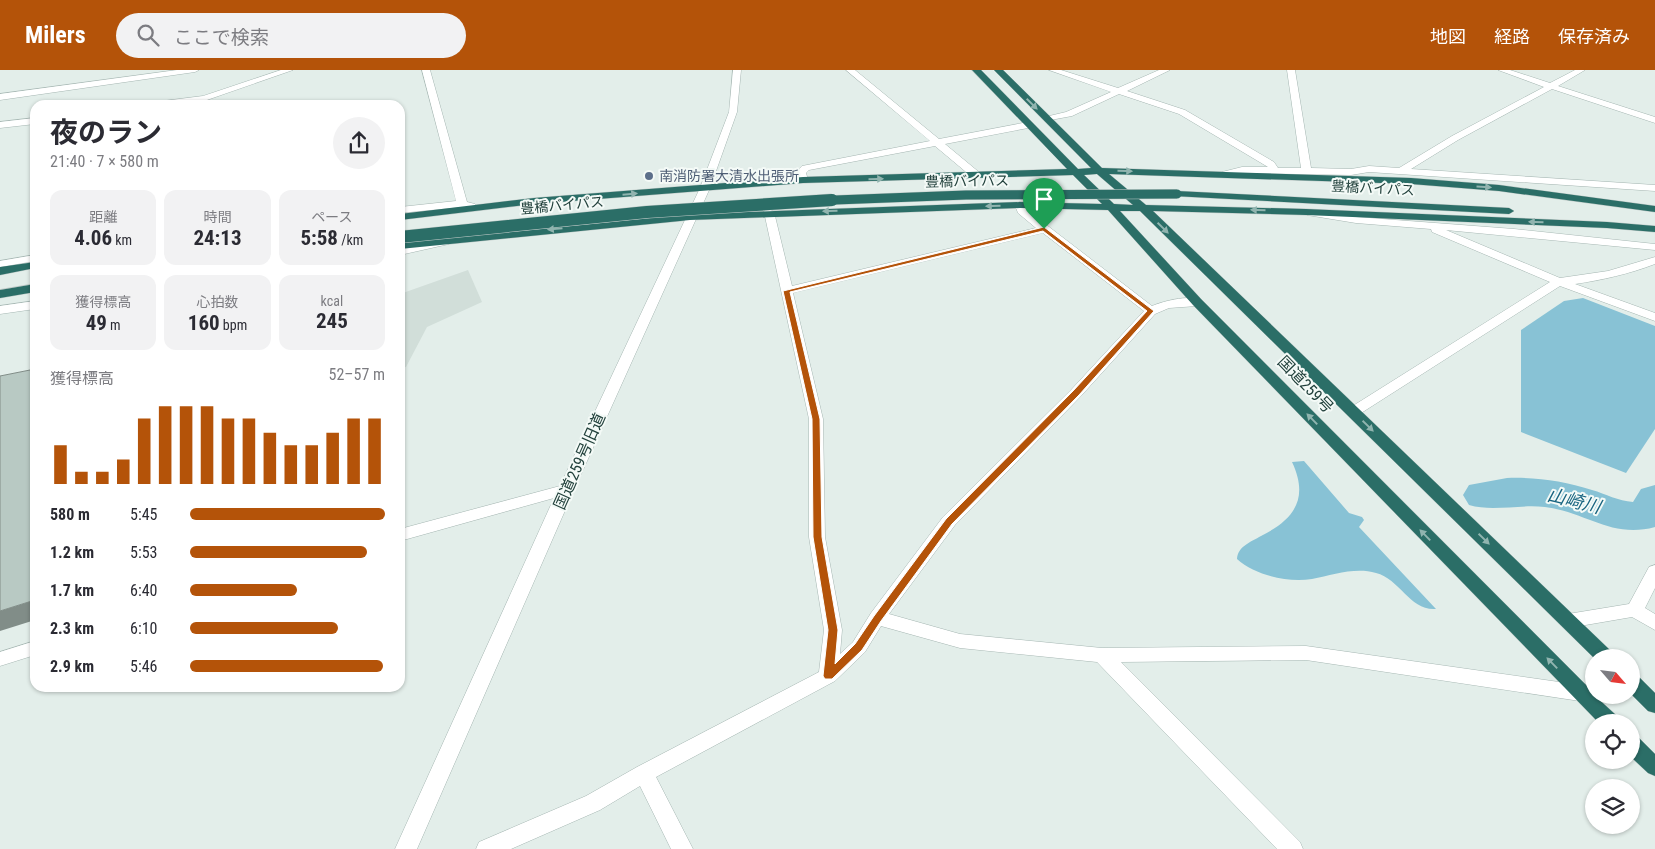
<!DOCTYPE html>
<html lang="ja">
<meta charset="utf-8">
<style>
:root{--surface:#fff;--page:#f2f2f3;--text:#2b2b33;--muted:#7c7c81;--accent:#b45309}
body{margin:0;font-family:"Roboto Condensed","Noto Sans JP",sans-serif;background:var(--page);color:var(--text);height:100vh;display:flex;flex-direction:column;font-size:19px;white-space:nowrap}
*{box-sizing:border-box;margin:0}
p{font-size:16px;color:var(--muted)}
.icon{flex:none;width:28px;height:28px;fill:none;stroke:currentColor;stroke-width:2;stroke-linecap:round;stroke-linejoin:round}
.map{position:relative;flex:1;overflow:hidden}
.panel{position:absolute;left:30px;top:30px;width:375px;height:592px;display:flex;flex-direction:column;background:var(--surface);border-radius:15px;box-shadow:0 1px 4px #0004}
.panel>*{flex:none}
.needle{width:32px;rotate:118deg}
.buttons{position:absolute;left:1585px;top:579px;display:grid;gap:10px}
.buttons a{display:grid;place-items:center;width:55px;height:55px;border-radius:50%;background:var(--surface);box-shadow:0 1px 4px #0004;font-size:25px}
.pin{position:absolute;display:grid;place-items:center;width:42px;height:42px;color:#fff;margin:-51px -21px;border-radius:50% 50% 50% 0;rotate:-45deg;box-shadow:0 0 5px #0007}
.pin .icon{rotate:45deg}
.round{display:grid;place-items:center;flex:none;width:52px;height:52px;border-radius:26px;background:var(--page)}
.summary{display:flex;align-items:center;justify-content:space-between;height:85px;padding:0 20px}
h1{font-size:28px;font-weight:700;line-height:38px}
.metrics{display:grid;grid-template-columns:repeat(3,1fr);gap:8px;height:85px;padding:5px 20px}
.metrics div{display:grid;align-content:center;border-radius:12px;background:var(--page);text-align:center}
.metrics b{font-size:21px;font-weight:700}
.metrics small{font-size:14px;font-weight:400}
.metrics p{font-size:14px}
.chart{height:140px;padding:10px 20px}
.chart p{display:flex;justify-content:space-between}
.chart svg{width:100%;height:90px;margin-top:5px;stroke:var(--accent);stroke-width:6}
ul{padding:0 20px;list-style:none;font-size:16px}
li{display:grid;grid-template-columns:80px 60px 1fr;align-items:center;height:38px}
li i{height:12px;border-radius:6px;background:var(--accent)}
header{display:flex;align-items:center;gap:30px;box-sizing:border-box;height:70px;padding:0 25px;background:var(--accent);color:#fff}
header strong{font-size:24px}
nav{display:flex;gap:28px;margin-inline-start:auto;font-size:18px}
.search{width:350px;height:45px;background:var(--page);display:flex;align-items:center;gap:12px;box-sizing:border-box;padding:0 18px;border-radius:28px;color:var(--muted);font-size:19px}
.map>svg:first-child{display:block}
</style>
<header>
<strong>Milers</strong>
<div class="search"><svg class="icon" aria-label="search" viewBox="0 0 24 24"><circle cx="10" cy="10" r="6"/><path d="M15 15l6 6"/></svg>ここで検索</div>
<nav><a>地図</a><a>経路</a><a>保存済み</a></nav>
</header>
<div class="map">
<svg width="1655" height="779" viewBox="0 0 1655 779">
<rect width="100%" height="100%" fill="#e3eeea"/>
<!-- built -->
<polygon fill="#d1ded9" points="468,200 482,232 427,257 406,297 400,298 400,224"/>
<!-- water -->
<g fill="#88c2d5">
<polygon points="1583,228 1655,256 1655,359 1626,403 1521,362 1521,260 1564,231"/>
<path d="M1304,391L1349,443L1362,447L1364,450L1359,457L1436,539C1410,541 1400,509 1376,503C1355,497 1333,505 1312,509C1287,513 1255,505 1237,489C1238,476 1251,472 1261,466C1295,449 1309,428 1292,392Z"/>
</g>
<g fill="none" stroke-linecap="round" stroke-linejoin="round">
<!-- river -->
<path fill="#88c2d5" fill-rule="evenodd" d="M1507,408C1536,407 1564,411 1592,420C1606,424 1618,431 1633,432L1641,419L1655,415V457C1612,469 1586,442 1545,437C1519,434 1493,442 1469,435L1463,425L1469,415Z"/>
<!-- minor casing -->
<g stroke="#a5b6b2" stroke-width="1">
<g id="minor">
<polygon points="177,0 199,0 195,2 0,30 0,24"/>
<polygon points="281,0 293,0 204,31 173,35 151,35 155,32 203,26"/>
<polygon points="422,0 430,0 467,132 475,134 476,136 475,138 462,137 400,143 400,137 456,131"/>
<polygon points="733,0 741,0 737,42 710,118 574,420 417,779 395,779 554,428 400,471 400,459 560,416 700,118 729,42"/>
<polygon points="846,0 855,0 939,69 1028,52 1033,55 1028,58 945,74 980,103 980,107 972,107 935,76 809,100 806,103 808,110 807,112 799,112 796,102 802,96 930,71"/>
<polygon points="1049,0 1061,0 1118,18 1159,0 1170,0 1127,21 1185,40 1274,92 1278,98 1301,98 1287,0 1295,0 1311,98 1351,99 1369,96 1399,98 1452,66 1544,17 1498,0 1510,0 1550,13 1575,0 1585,0 1558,16 1655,47 1655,53 1552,19 1458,70 1411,99 1655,115 1655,121 1369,102 1351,105 1242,103 1226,107 1221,104 1222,102 1242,97 1268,97 1179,44 1119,24 1072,46 1045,51 1045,47 1066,42 1111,22"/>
<polygon points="35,48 35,54 0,58 0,52"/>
<path d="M1020,132L1024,133L1027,140L1152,236C1163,231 1195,223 1203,232L1197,236L1169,238L1155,244L1081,326L955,455L889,544L960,564L1102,578L1306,576L1580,615L1587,617L1590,623L1587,629L1580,631L1306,590L1121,592L1300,772L1303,779H1277L1097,592L960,578L881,556L865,582L835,611L656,707L693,779H671L640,716L600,740L511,779H476L479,772L586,726L637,697L819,602L824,560L809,467V349L764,142L765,140L769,139L774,142L792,216L1036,158L1018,143L1015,135ZM1043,163L1144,241L1071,320L943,447L871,543L853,572L840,584L842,560L825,467L823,349L793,223Z"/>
<path d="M1311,140L1356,147L1514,159L1655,174V180L1446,160L1560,208L1608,201L1655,187V194C1629,204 1602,210 1575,214L1655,243V251L1560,216L1358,345H1348L1346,342L1348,339L1550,212L1432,162L1431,159L1356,153L1307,145L1306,143L1307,141Z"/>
<polygon points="445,169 451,172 449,174 400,185 400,179"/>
<polygon points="35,185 35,191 0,197 0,191"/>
<polygon points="35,231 35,239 0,244 0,236"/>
<polygon points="1655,495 1655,518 1645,538 1655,544 1655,560 1632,547 1568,558 1562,556 1559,551 1562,546 1568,544 1629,534 1649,497"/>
<polygon points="35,571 35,585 0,596 0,582"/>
</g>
</g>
<!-- highway casing -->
<g stroke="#c1cac8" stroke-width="1">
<g id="highway">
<path d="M972,0H981L1078,99L1091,98L994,0H1003L1102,98L1411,108L1499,115L1655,136V142L1499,121L1411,114L1109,104L1146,135L1306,139L1607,152L1655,156V162L1607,158L1306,145L1153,141L1613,583L1615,588H1594L1140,141H1120L1201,229L1594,623V625L1617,646L1620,652H1598L1193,235L1108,140L1020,138L690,150L400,179V173L690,144L1020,132L1102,134L1073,105L803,113L534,134L400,150V144L534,128L803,107L1067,99ZM1097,104L1133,135L1114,134L1084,105Z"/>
<polygon points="1177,121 1509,138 1514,141 1509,144 1173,126 1172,124 1173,122"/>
<polygon points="35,192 35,198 0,205 0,197"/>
<polygon points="35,214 35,222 0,228 0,220"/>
<polygon points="1631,604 1638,606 1655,623 1655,643 1648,641 1631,624"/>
<polygon points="1631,664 1638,667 1655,684 1655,706 1648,703 1631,687"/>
</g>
</g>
<!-- minor -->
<use href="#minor" fill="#fff" fill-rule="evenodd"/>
<!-- highway -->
<use href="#highway" fill="#2b6e67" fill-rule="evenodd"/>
<!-- highway-bridge-far1 casing -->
<g stroke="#c1cac8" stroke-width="10" stroke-linecap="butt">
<polyline id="highway-bridge-far1" points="809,131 966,125 1177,124"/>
</g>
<!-- highway-bridge casing -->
<g stroke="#c1cac8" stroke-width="13" stroke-linecap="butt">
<polyline id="highway-bridge" points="400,167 647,142 832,130"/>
</g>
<!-- highway-bridge-far1 -->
<use href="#highway-bridge-far1" stroke="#2b6e67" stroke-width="9"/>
<!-- highway-bridge -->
<use href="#highway-bridge" stroke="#2b6e67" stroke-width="12"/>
</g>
<!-- shaded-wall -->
<polygon fill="#818d88" points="35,530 35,550 0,561 0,541"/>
<!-- building -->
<polygon fill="#b8c9c3" stroke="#818d88" points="35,299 35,530 0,541 0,306"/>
<!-- one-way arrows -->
<defs><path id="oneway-solid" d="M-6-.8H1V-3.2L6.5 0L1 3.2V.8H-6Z" transform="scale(1.25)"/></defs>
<g fill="#90b4af">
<use href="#oneway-solid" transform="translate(1032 34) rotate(45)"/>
<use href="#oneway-solid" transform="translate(1125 101) rotate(1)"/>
<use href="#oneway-solid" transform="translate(876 109) rotate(-1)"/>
<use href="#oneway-solid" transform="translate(1484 117) rotate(4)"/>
<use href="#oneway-solid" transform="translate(630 124) rotate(-5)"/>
<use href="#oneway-solid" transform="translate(993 136) rotate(178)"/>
<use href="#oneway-solid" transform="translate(1258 140) rotate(-178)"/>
<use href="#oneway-solid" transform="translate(830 141) rotate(178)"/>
<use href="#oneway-solid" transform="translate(1536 152) rotate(-178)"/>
<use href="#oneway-solid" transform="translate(1163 158) rotate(44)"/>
<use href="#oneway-solid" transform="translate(555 159) rotate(175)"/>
<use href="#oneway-solid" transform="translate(1312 349) rotate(-134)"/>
<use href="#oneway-solid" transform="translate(1368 356) rotate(44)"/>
<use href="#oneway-solid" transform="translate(1425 465) rotate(-134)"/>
<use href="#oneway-solid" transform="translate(1484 469) rotate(44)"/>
<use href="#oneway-solid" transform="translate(1552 593) rotate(-134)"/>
</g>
<!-- route -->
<path fill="#b45309" stroke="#fff" fill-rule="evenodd" d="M1044,157L1154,241L1079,325L952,454L881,551L862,580L832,609H825L823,606L828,560L813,467L812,349L783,221ZM1043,161L1147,241L1073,321L946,449L874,546L855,574L835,594L838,560L822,467L820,349L790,222Z"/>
<!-- markers -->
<circle fill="#5c6f8a" stroke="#f4faf7" stroke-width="2" cx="649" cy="106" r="5"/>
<g text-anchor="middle" stroke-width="4" stroke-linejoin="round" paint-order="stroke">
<!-- far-service labels -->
<g font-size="14" fill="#4e5e75" stroke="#f4faf7" text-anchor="start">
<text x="659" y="111">南消防署大清水出張所</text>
</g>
<!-- far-street labels -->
<g font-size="14" fill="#21403b" stroke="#f4faf7">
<text transform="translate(967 111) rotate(-1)" y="5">豊橋バイパス</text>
<text transform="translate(1373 118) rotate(3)" y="5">豊橋バイパス</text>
<text transform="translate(562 135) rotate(-5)" y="5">豊橋バイパス</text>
</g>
<!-- street labels -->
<g font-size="16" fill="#21403b" stroke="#f4faf7">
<text transform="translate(1306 314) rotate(46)" y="6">国道259号</text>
<text transform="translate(579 391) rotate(-66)" y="6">国道259号旧道</text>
</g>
<!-- water labels -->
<g font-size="18" font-style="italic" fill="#186480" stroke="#f4faf7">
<text transform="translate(1574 431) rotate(14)" y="6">山崎川</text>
</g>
</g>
</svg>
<div class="buttons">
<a><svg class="needle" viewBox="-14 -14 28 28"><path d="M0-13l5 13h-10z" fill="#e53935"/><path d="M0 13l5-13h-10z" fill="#7c7c81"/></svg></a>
<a><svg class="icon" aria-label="locate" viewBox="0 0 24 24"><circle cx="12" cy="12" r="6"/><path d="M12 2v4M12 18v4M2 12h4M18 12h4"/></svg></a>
<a><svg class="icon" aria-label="layers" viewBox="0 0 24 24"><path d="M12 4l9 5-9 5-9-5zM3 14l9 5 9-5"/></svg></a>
</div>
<div class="pin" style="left:1044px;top:159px;background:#1e9e55"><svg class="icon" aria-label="arrive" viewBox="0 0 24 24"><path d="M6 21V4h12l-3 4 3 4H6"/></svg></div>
<section class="panel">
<div class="summary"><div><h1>夜のラン</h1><p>21:40 · 7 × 580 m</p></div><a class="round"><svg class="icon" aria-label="share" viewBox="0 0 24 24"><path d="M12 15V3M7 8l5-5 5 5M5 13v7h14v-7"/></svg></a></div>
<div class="metrics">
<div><p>距離</p><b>4.06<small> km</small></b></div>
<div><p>時間</p><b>24:13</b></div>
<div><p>ペース</p><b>5:58<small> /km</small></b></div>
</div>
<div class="metrics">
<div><p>獲得標高</p><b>49<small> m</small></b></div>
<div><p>心拍数</p><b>160<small> bpm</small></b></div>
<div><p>kcal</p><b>245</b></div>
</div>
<div class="chart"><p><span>獲得標高</span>52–57 m</p>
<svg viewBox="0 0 160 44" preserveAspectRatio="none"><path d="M5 44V25M15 44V38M25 44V38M35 44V32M45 44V12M55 44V6M65 44V6M75 44V6M85 44V12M95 44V12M105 44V19M115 44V25M125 44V25M135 44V19M145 44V12M155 44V12"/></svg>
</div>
<ul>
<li><b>580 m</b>5:45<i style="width:100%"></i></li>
<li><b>1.2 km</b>5:53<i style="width:91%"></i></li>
<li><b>1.7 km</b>6:40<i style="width:55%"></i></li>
<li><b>2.3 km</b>6:10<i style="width:76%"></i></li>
<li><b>2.9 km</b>5:46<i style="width:99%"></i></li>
</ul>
</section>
</div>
